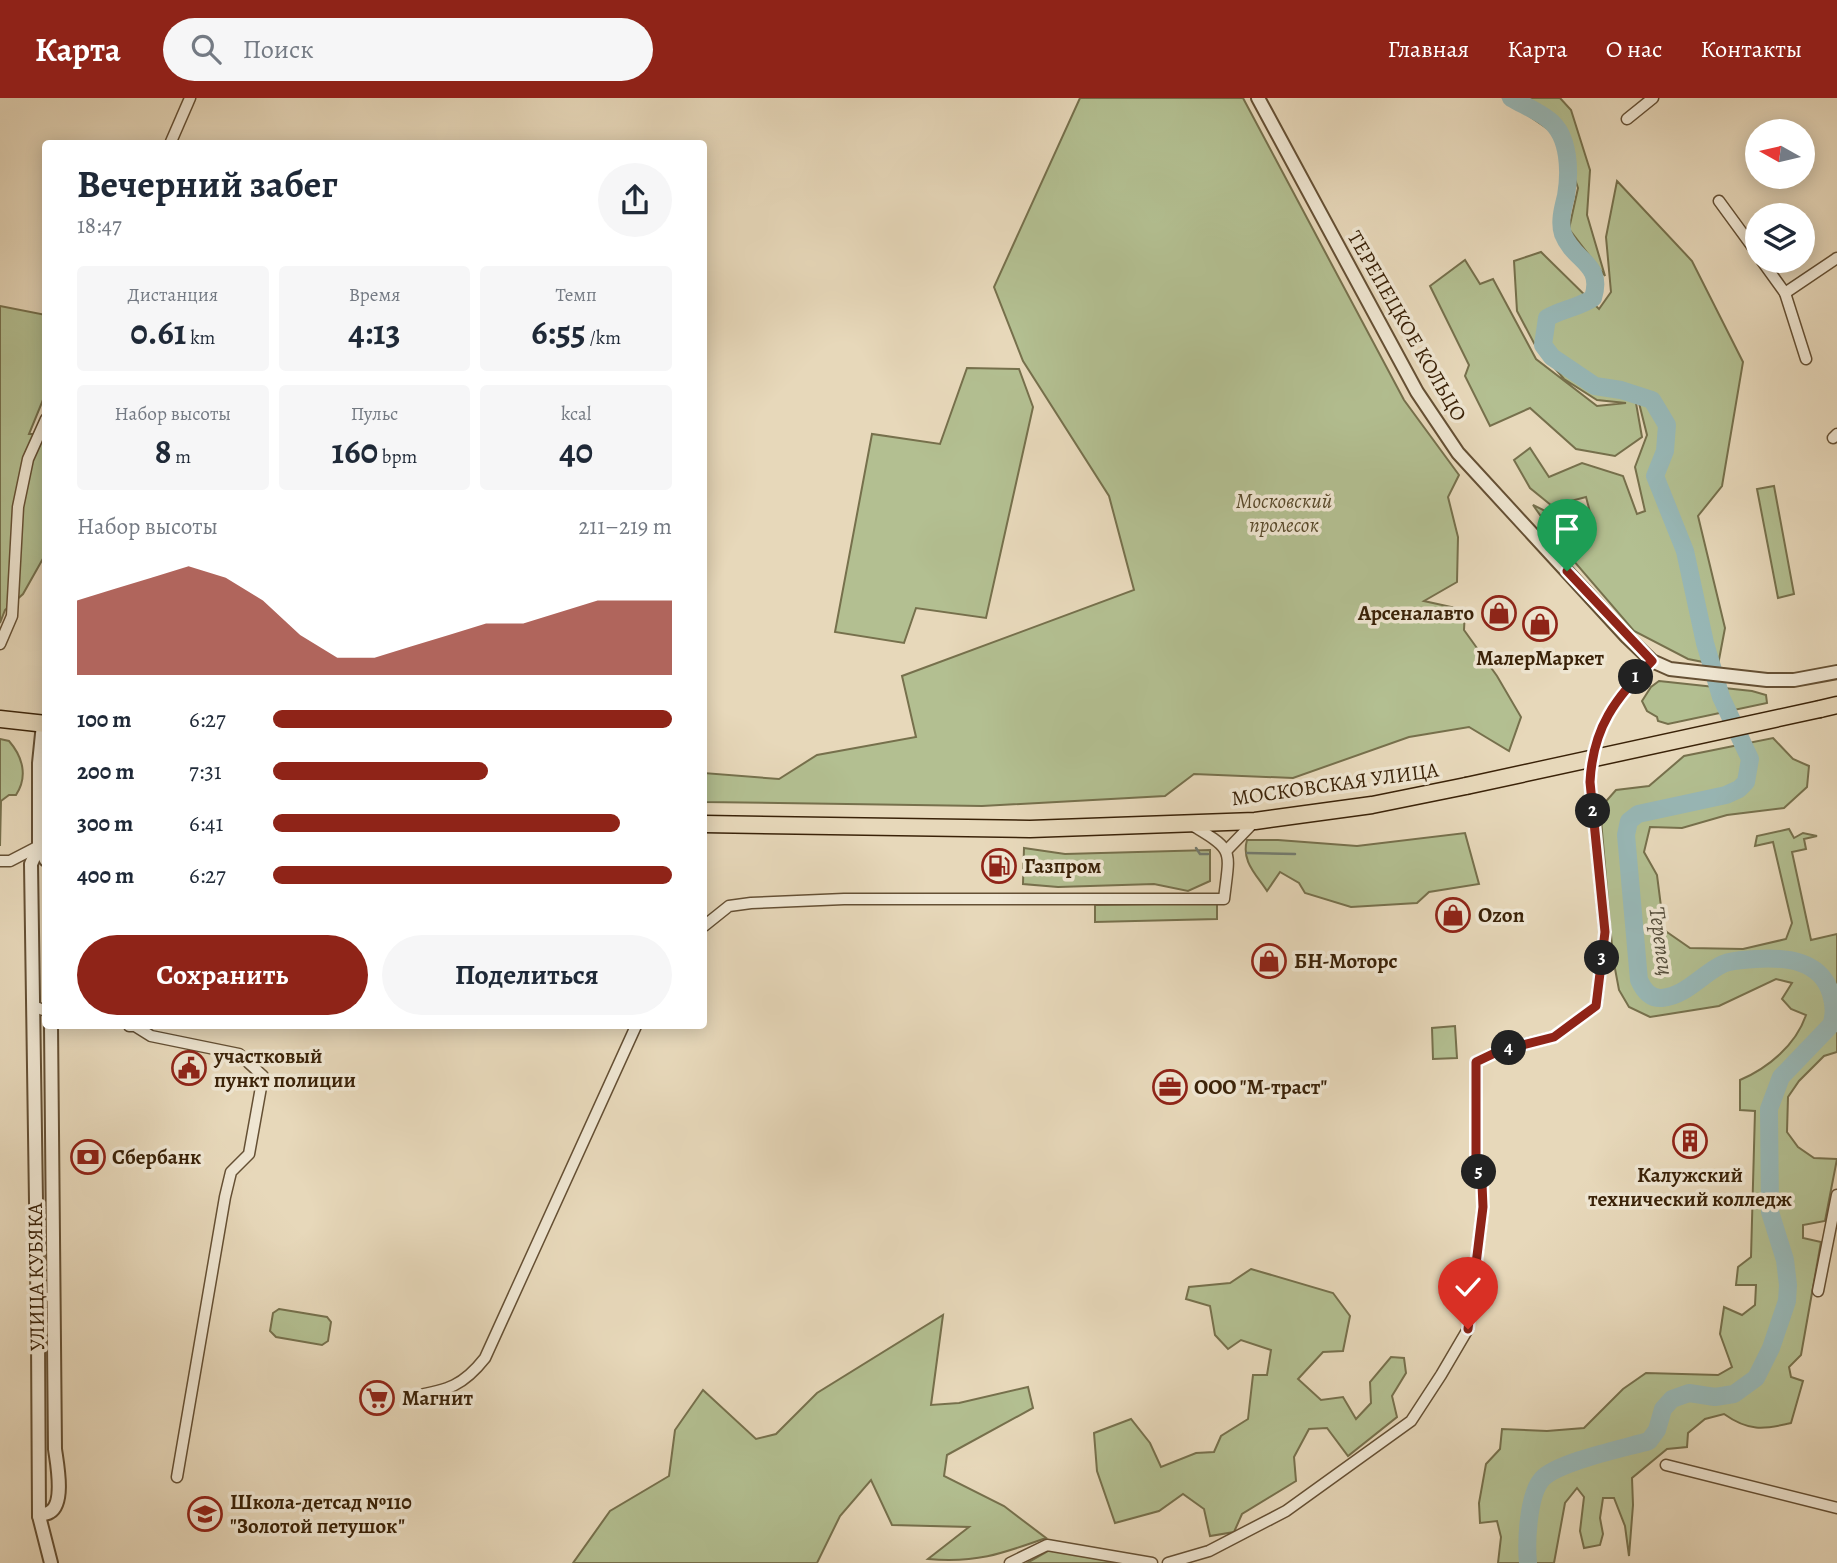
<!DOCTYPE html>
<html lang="ru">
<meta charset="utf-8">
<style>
:root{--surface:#fff;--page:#f6f6f7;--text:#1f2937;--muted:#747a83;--accent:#8f2418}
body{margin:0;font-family:Alegreya,serif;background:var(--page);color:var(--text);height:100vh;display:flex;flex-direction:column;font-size:26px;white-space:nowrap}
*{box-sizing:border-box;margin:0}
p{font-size:23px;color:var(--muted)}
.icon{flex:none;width:38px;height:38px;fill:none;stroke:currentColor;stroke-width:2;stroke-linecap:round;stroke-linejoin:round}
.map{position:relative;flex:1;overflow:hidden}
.panel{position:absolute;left:42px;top:42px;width:665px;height:889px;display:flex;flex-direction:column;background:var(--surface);border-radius:7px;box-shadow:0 4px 18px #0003}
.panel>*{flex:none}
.needle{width:46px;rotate:278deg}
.controls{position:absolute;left:1745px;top:21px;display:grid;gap:14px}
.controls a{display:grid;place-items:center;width:70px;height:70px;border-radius:50%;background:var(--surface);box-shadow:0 4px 18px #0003;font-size:35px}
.pin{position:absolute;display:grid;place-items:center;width:60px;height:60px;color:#fff;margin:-72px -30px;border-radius:50% 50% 50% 0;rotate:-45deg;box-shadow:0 0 7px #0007}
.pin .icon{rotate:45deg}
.km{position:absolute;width:35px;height:35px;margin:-18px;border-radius:50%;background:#222;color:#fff;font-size:19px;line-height:35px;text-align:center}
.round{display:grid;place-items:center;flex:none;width:74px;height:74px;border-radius:37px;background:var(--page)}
.overview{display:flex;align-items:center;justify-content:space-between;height:119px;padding:0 35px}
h1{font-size:38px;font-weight:700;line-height:52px}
.metrics{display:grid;grid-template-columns:repeat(3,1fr);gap:10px;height:119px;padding:7px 35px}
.metrics div{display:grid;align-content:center;border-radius:7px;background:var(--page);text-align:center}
.metrics b{font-size:35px;font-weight:700}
.metrics small{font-size:19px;font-weight:400}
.metrics p{font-size:19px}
.chart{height:196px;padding:14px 35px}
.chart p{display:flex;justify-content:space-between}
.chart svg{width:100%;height:126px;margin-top:7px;fill:var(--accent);opacity:.7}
.button{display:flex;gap:14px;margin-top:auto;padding:14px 35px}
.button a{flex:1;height:80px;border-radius:42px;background:var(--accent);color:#fff;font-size:28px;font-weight:700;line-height:80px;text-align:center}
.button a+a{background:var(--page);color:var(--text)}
ul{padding:0 35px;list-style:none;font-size:23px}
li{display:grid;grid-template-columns:112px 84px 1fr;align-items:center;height:52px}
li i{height:18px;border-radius:9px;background:var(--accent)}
header{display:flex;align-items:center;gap:42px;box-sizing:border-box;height:98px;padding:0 35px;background:var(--accent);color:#fff}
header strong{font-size:33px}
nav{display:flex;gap:38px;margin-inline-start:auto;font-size:24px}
.search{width:490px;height:63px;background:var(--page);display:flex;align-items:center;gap:18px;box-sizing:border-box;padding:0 24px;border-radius:38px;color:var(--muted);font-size:26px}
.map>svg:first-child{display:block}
</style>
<header>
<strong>Карта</strong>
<div class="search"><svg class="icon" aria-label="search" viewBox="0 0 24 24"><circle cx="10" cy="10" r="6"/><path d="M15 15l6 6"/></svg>Поиск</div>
<nav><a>Главная</a><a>Карта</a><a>О нас</a><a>Контакты</a></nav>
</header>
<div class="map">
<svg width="1837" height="1465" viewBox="0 0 1837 1465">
<rect width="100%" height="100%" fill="#e7d8ba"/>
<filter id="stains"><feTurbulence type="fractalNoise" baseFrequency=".00286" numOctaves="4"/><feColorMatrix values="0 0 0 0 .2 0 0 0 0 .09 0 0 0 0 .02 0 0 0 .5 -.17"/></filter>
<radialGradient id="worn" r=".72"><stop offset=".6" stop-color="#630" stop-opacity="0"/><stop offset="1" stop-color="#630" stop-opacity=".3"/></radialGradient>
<!-- green -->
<g fill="#b3bf91" stroke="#76704c" stroke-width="2">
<polygon points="1080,0 1243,0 1404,302 1459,377 1448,399 1458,439 1457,484 1424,503 1465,512 1464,532 1497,578 1521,619 1509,653 1469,629 1409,639 1293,680 1194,676 1165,698 982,708 704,704 704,675 779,681 817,657 916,639 902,578 1134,492 1109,398 1023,263 994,189"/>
<polygon points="1503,0 1560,0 1571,12 1590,72 1587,117 1605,178 1569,131 1578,90 1561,40"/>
<polygon points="1617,83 1692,163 1743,264 1722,388 1698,418 1725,530 1718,567 1688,561 1634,533 1566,454 1533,407 1580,430 1594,429 1586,399 1552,408 1530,390 1514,362 1530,350 1549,379 1582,365 1623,378 1637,416 1645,413 1635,369 1647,337 1639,305 1636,305 1642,339 1615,358 1576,351 1530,310 1490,328 1465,278 1469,267 1430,188 1465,162 1480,186 1493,181 1536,261 1597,308 1626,305 1597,302 1564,281 1535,247 1517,213 1514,163 1541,154 1599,211 1611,194 1606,139"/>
<polygon points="0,208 46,217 45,297 29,336 45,336 45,457 23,496 5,512 0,525"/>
<polygon points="967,270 1019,271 1033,309 986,520 916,510 904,545 835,534 872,336 940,346"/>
<polygon points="1774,388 1794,496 1778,500 1757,391"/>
<polygon points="1659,583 1752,593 1766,597 1767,605 1668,626 1658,623 1657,619 1647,613 1642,603 1651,589"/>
<path d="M1773,640L1793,661L1809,668L1807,689L1784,710L1727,717L1682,730L1650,729L1644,754L1657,777L1664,832L1690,850L1743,851L1786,841L1792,825L1773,744L1755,748L1757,738L1789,731L1794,740L1803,735L1817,738L1804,741L1806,751L1792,754L1811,842L1837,836V954L1824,958L1799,983L1788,999L1787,1034L1798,1049L1814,1060L1837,1061L1825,1123L1803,1127V1140L1821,1144L1801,1257L1789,1269L1791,1279L1803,1283L1791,1325C1763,1332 1748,1333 1724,1316L1705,1321L1688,1335L1687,1349L1667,1351L1632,1380L1633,1407L1629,1458L1625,1428L1614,1400H1603L1600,1420L1603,1436L1600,1447L1584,1450L1580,1433L1584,1399L1577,1390L1565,1405L1554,1465H1498L1501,1439L1497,1423L1480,1425L1479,1405L1486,1366L1500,1351L1502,1331L1547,1333L1584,1330L1623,1291L1646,1275L1718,1277L1732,1269L1720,1236L1724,1209L1742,1217L1755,1207L1756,1187H1736L1738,1169L1751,1159L1755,1013L1740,1012V982C1768,970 1796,947 1806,917L1791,911L1782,901L1792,885L1776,881L1719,908L1650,919L1629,909L1619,892L1613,860L1600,710L1616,692L1649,688L1684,658Z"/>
<path d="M0,641L9,643C23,659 28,679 16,697H9L1,703L0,748Z"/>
<path d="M1465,735L1479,786L1429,794L1417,805L1351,809L1305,795L1299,785L1280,774L1267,793C1256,776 1241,763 1247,742H1278L1357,748Z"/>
<polygon points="1024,750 1065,756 1210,752 1210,783 1188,793 1154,786 1058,789 1023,786"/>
<polygon points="1217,805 1217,821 1095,824 1095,807"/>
<polygon points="1455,928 1457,960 1433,961 1432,930"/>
<polygon points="1251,1171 1333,1195 1350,1218 1343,1253 1323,1254 1298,1281 1321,1302 1343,1299 1356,1321 1371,1305 1370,1284 1391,1259 1404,1260 1406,1275 1392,1298 1397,1319 1348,1358 1327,1330 1309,1331 1294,1359 1296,1383 1242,1416 1234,1434 1210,1438 1204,1411 1183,1396 1159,1413 1115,1425 1097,1373 1094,1335 1131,1321 1150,1345 1161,1369 1196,1355 1214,1354 1221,1338 1248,1321 1253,1277 1267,1277 1271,1252 1241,1242 1228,1251 1215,1237 1210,1208 1186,1201 1189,1189 1230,1185"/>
<polygon points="279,1211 327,1219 331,1224 328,1243 322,1247 276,1239 270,1233 273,1215"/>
<path d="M943,1217L931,1307L959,1305L1028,1289L1033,1310L947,1357L944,1378L1004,1408L1046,1440C1001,1456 977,1465 928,1461L969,1429L892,1427L871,1382L840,1418L817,1465H573L610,1413L669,1378L675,1332L703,1292L756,1341L776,1336L817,1295Z"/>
<polygon points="1050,1452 1121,1465 1027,1465"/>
</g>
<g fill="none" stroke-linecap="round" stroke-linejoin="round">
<!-- stream -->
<g stroke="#727c71" stroke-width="2.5">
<polyline points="1196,750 1200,756 1208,756"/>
<polyline points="1247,755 1295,756"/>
</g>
<!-- river -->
<path stroke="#98b8b7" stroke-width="18" d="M1511,0C1523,7 1538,13 1549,22C1570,38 1570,75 1566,98C1563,110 1559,124 1563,136C1574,164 1604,165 1593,200C1578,210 1562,211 1547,220L1543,247L1552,259L1595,288L1621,292L1652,302L1667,327L1665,353L1655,378L1685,453L1705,545L1721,599L1750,661L1746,684L1739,691L1726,697L1638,716L1629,723L1626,737L1639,882C1643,891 1650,901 1662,900C1686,898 1703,875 1723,866C1733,862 1745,862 1755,861C1786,859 1821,862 1831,896C1834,906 1835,917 1831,927L1781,979L1769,1011L1770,1114L1785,1162L1788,1187L1787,1203L1771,1250L1756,1280L1734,1296L1715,1299L1689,1295L1672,1301L1663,1311L1657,1332L1649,1343C1625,1350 1557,1364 1542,1381C1528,1397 1526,1444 1528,1465"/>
<!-- minor casing -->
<g stroke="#655034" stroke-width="13">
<g id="minor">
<polyline points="1627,21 1653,0"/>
<polyline points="170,46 190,0"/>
<polyline points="1719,103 1757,155"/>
<polyline points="1762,163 1785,195 1806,261"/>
<polyline points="1785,195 1837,160"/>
<polyline points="1833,340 1837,336"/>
<polyline points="0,546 12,518 18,409 28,361 46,321"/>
<polyline points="1227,752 1255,723"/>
<polyline points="0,763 10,763 39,748"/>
<path d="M704,828L729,808L751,805L844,801H1224C1230,750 1235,753 1190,726"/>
<polyline points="33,908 46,913"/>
<polyline points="129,928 135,928 151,938 239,956 263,978 249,1056 231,1074 225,1099 177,1379"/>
<polyline points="1818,1193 1837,1097"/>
<path d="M414,1298C448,1292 463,1288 485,1260L636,928"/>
<polyline points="1666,1367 1837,1410"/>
<polyline points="1010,1465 1047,1447 1152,1465"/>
<path d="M1168,1465L1209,1453L1286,1413L1411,1323L1441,1277L1468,1231L1483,1109L1482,1086L1476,1062V964L1498,953L1554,939L1596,908L1605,834L1590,684C1593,628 1615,602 1652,563"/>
</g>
</g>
<!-- tertiary casing -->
<g stroke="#655034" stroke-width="16">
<g id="tertiary">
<polyline points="1258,0 1417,294 1458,355 1627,539 1652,563 1670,571 1767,582 1794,582 1837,574"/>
<polyline points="43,626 39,665 39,748 46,762"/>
<polyline points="39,748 31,766 38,1239 39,1418 51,1465"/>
<path d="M39,1418C42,1416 47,1416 50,1414C65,1405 57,1366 55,1351L51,928"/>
</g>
</g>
<!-- primary casing -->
<g stroke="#3a2208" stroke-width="19">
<g id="primary">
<polyline points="1820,611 1837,607"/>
<polyline points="0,621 46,626"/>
<polyline points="704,726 1030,731 1255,723 1372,707 1466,688"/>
</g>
</g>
<!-- minor -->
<use href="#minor" stroke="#efe6d2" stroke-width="10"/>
<!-- tertiary -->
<use href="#tertiary" stroke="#efe6d2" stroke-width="12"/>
<!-- primary -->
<use href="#primary" stroke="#e7d8ba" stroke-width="16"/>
<!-- primary-bridge casing -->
<g stroke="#3a2208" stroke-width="19" stroke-linecap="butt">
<polyline id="primary-bridge" points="1466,688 1820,611"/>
</g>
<!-- primary-bridge -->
<use href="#primary-bridge" stroke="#e7d8ba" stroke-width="16"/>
</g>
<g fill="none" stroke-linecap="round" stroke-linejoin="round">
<!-- route casing -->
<g stroke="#fff" stroke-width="14">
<path id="route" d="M1468,1231L1483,1109L1482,1086L1476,1062V964L1499,953L1554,939L1596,908L1605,834L1590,684C1593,628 1615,602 1652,563L1567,473"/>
</g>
<!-- route -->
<use href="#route" stroke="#8f2418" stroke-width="9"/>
</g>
<!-- icons -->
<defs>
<g id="shop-ring" transform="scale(1.75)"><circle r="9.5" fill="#efe6d2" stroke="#8f2418" stroke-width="1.5"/><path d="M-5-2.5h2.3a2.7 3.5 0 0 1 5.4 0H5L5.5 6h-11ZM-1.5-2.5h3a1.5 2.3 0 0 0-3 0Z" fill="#8f2418"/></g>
<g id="fuel-ring" transform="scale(1.75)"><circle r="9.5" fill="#efe6d2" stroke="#8f2418" stroke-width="1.5"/><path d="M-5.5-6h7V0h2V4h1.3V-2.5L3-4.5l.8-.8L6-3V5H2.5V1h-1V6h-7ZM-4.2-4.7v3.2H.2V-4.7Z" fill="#8f2418"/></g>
<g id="civic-ring" transform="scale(1.75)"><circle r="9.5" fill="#efe6d2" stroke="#8f2418" stroke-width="1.5"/><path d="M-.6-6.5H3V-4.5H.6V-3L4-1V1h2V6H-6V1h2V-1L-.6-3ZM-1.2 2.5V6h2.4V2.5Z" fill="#8f2418"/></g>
<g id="office-ring" transform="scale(1.75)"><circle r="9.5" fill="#efe6d2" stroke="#8f2418" stroke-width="1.5"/><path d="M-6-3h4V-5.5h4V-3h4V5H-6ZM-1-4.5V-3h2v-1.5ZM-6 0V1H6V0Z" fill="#8f2418"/></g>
<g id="building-ring" transform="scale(1.75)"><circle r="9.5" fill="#efe6d2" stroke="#8f2418" stroke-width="1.5"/><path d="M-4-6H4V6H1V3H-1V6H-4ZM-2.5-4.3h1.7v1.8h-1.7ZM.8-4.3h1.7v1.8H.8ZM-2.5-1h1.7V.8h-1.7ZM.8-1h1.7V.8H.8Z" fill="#8f2418"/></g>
<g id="bank-ring" transform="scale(1.75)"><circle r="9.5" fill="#efe6d2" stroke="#8f2418" stroke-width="1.5"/><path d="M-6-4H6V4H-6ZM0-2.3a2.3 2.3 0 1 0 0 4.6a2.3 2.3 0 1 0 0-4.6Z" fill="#8f2418"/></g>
<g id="supermarket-ring" transform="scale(1.75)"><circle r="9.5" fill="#efe6d2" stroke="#8f2418" stroke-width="1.5"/><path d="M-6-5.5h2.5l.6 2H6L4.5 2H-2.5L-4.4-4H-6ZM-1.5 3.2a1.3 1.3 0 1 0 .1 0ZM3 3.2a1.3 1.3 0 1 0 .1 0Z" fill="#8f2418"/></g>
<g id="school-ring" transform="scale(1.75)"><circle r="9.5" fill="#efe6d2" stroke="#8f2418" stroke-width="1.5"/><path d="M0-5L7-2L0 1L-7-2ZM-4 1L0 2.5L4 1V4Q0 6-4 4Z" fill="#8f2418"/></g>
</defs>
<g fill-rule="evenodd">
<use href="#shop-ring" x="1499" y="515"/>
<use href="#shop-ring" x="1540" y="526"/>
<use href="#fuel-ring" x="999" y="768"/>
<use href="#shop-ring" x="1453" y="817"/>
<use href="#shop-ring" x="1269" y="863"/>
<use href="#civic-ring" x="189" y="970"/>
<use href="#office-ring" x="1170" y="989"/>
<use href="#building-ring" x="1690" y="1043"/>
<use href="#bank-ring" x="88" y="1059"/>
<use href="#supermarket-ring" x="377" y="1300"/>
<use href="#school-ring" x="205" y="1416"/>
</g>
<g text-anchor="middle" stroke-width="7" stroke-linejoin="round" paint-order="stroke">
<!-- street labels -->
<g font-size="21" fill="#3a2208" stroke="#efe6d2">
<text transform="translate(1407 228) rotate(60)" y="7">ТЕРЕПЕЦКОЕ КОЛЬЦО</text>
<text transform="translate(1335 686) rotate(-8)" y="7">МОСКОВСКАЯ УЛИЦА</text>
<text transform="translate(36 1179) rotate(-91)" y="7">УЛИЦА КУБЯКА</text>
</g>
<!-- park labels -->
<g font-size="21" font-style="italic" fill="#58492a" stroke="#efe6d2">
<text x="1284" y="410">Московский<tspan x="1284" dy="24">пролесок</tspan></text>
</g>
<!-- poi labels -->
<g font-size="21" font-weight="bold" fill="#3a2208" stroke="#efe6d2" text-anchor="start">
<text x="1474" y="522" text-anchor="end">Арсеналавто</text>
<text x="1540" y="567" text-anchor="middle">МалерМаркет</text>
<text x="1024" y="775">Газпром</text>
<text x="1478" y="824">Ozon</text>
<text x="1294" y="870">БН-Моторс</text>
<text x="214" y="965">участковый<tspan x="214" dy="24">пункт полиции</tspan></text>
<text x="1194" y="996">ООО "М-траст"</text>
<text x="112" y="1066">Сбербанк</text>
<text x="1690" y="1084" text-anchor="middle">Калужский<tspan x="1690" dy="24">технический колледж</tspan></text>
<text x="402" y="1307">Магнит</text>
<text x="230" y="1411">Школа-детсад №110<tspan x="230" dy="24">"Золотой петушок"</tspan></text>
</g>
<!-- water labels -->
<g font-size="23" font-style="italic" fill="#564f3d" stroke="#efe6d2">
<text transform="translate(1662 843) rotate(82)" y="8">Терепец</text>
</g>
</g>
<rect width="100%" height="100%" filter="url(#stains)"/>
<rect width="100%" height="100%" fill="url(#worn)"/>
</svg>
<div class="controls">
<a><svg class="needle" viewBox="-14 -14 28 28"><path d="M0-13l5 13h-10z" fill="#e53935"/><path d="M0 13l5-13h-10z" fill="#747a83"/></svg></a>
<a><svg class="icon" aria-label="layers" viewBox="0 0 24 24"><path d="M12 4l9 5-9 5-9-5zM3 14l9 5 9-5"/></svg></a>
</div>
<div class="pin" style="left:1567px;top:473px;background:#1e9e55"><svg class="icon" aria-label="arrive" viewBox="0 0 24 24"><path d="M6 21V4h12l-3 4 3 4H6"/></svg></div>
<div class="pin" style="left:1468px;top:1231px;background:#d93025"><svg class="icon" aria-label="check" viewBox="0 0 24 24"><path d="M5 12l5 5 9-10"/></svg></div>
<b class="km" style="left:1636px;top:579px">1</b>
<b class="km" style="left:1593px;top:713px">2</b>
<b class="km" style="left:1602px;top:860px">3</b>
<b class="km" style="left:1509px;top:950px">4</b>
<b class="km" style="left:1479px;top:1074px">5</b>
<section class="panel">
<div class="overview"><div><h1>Вечерний забег</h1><p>18:47</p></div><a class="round"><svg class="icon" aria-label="share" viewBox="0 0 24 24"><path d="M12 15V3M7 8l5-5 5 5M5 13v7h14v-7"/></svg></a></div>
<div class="metrics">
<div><p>Дистанция</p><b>0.61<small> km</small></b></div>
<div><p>Время</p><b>4:13</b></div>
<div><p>Темп</p><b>6:55<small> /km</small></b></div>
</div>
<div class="metrics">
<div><p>Набор высоты</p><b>8<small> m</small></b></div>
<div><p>Пульс</p><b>160<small> bpm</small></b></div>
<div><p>kcal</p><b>40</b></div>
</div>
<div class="chart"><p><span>Набор высоты</span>211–219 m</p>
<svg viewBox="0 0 160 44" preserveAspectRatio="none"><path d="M0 44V18L10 14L20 10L30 6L40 10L50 18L60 30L70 38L80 38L90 34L100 30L110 26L120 26L130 22L140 18L150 18L160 18V44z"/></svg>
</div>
<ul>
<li><b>100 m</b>6:27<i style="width:100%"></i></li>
<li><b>200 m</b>7:31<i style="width:54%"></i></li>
<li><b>300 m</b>6:41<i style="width:87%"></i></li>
<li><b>400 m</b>6:27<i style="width:100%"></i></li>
</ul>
<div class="button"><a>Сохранить</a><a>Поделиться</a></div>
</section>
</div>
